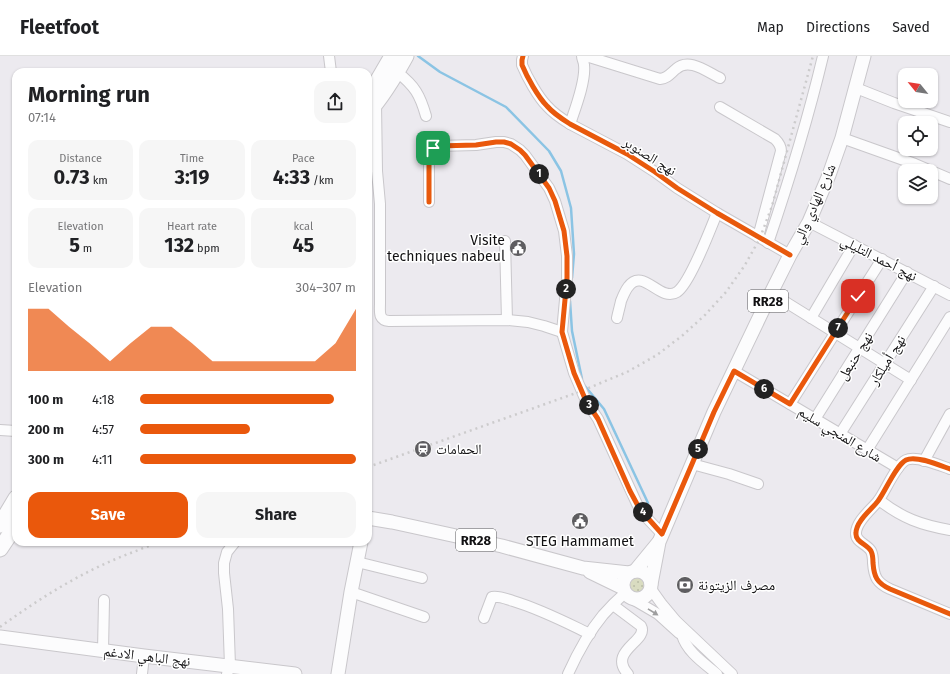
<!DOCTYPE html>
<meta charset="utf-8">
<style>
:root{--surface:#fff;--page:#f6f6f6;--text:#202124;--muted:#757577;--line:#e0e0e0;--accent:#ea580c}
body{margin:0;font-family:"Fira Sans","Noto Naskh Arabic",sans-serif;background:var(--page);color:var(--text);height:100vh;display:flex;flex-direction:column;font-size:15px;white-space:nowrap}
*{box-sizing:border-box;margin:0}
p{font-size:13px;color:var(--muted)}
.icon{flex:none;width:22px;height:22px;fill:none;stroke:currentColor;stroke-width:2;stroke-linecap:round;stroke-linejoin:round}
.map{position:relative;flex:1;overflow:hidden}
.panel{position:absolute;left:12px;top:12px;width:360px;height:478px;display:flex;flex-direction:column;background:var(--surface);border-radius:12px;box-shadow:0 1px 3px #0004}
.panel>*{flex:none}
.needle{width:26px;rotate:300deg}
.tools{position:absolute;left:898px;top:12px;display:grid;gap:8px}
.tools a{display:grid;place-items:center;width:40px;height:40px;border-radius:8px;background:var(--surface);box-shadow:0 1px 3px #0004;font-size:20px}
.pin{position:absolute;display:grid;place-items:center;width:34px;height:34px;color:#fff;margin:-17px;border-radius:8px;box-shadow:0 2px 6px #0006}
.km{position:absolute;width:20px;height:20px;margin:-10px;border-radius:50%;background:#222;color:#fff;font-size:11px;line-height:20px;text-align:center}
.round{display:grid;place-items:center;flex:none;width:42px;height:42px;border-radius:12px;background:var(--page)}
.overview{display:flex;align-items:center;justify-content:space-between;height:68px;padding:0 16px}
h1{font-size:22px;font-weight:700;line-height:30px}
.stats{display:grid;grid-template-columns:repeat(3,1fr);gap:6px;height:68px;padding:4px 16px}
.stats div{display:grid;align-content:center;border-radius:10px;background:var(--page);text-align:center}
.stats b{font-size:20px;font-weight:700}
.stats small{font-size:11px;font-weight:400}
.stats p{font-size:11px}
.chart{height:112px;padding:8px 16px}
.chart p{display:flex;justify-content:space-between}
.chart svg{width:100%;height:72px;margin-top:4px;fill:var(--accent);opacity:.7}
.action{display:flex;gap:8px;margin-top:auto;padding:8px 16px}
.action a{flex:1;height:46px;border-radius:12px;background:var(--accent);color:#fff;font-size:16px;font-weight:700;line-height:46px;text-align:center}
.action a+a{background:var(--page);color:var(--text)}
ul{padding:0 16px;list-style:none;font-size:13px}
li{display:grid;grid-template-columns:64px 48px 1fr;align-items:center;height:30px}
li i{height:10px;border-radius:5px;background:var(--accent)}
header{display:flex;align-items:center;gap:24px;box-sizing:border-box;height:56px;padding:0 20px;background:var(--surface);border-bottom:1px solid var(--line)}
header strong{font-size:19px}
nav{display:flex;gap:22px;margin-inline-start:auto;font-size:14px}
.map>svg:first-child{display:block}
</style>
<header>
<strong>Fleetfoot</strong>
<nav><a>Map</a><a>Directions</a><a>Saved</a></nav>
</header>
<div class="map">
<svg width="950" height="618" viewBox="0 0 950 618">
<defs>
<pattern id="grass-dots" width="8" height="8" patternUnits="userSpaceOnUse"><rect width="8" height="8" fill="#d9dcc1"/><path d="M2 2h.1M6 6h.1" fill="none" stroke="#b9bca5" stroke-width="1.8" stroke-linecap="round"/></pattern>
</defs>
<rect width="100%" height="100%" fill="#eceaef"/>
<!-- grass -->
<circle fill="url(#grass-dots)" cx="637" cy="530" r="9"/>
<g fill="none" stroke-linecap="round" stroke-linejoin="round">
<!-- stream -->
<g stroke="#8bc4e4" stroke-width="2.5">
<polyline points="418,0 440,16 506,51 549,95 561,115 571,152 574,198 572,222"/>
<polyline points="570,245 572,275 582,323"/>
<polyline points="584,329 604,353 648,447"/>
</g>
<!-- minor casing -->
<g stroke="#c9c7cb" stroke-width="12">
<g id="minor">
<polyline points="329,0 331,16"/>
<path d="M523,0L522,4V9C527,21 538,41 547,50C553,57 562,63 570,68L627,98L655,116L677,132L717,157L790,199"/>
<path d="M586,0L660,23C668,22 670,18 676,13C689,1 707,16 720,22"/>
<path d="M397,16C415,30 420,39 426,60"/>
<polyline points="856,32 894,47 950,66"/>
<path d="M376,48L377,115L380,148V247C380,256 378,264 389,265L507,264L528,266L544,270L562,276"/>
<path d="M720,51L775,83C779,87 781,90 781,95L758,181"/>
<path d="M570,68C575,53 586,25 584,9C584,6 582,3 582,0"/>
<polyline points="842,82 915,108 950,123"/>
<path d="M429,146V100C430,95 432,93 437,90L476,89L496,86H504L511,88L520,94L525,99L549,132L555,145L564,175L567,200V222L562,276L574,317L586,345L598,363L637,448L645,460L662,478"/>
<polyline points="809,166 950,239"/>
<polyline points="505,185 507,264"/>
<path d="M768,187C789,125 808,63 823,0"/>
<polyline points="771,237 911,324"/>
<path d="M617,262C618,257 620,250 621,245C623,240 625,235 628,231C643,210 660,247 677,236C690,227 710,174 717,157"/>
<polyline points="811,262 854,189"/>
<polyline points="734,315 898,412"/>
<polyline points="790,348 882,203"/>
<polyline points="815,363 907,216"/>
<polyline points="0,374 16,375"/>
<polyline points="840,378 934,230"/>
<polyline points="867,394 950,261"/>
<polyline points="924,405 950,358"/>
<polyline points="692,408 729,418 758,428"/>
<path d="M950,413C939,409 916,399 906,404C896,409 885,436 878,445C872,453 856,465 856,477C855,486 867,488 871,495C873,499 873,502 873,507C874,521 877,527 890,533L950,558"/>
<path d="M879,444C902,462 921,469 950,474"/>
<polyline points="357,506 422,522"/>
<polyline points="651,533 661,547 676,565 732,618"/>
<polyline points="351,536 424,561"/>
<polyline points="634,544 658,558 679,577"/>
<path d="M613,549L641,570C649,585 607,595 628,618"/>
<path d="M484,562L492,541C500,540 506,543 513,545C540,553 565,566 590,578"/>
<path d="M682,579C687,596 704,607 717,618"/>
<polyline points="103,595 104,544"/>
<polyline points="142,618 144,600"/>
<polyline points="227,618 230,610 228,553 224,517 224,507 227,496 235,486"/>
<path d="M568,618C577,598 589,576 603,559C610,551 617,544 625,537"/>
</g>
</g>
<!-- major casing -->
<g stroke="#c9c7cb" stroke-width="15">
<g id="major">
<polyline points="368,462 392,466 502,490 583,512 629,517"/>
<circle cx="637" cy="529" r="14"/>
<polyline points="635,515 658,487"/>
<polyline points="590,516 623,532"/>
<polyline points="651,528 659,486 714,356 771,237 790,199 809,166 829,119 842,82 864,0"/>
<polyline points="0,581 144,600 295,618"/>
<polyline points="338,618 351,536 361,486"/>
</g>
</g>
<!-- highway casing -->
<g stroke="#c9c7cb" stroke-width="17">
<g id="highway">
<polyline points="368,37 378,24 392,0"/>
<path d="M368,57C383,40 395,20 406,0"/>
<polyline points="0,469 16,442"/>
<polyline points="0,493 16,469"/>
</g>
</g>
<!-- minor -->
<use href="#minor" stroke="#fcfcfd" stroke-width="10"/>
<!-- major -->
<use href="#major" stroke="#fcfcfd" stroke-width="13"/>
<!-- highway -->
<use href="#highway" stroke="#fcfcfd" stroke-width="15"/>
<!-- rail -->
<g stroke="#cccbcc" stroke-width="2.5" stroke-dasharray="2 4" stroke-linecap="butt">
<polyline points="368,411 579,336 627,316 657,299 683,279 705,259 726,236 745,209 760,182 772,150 813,0"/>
<path d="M0,571C32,548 64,527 100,510C119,501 139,494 159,486"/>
</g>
<!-- cycleway casing -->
<g stroke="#fff" stroke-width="8">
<g id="cycleway">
<path d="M523,0L522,4V9C527,21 538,41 547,50C553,57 562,63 570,68L627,98L655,116L677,132L717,157L790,199"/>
<path d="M429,146V100C430,95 432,93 437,90L476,89L496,86H504L511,88L520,94L525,99L549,132L555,145L564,175L567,200V222L562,276L574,317L586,345L598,363L637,448L645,460L662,478"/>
<path d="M950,413C939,409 916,399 906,404C896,409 885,436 878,445C872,453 856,465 856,477C855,486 867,488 871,495C873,499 873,502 873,507C874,521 877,527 890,533L950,558"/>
</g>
</g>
<!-- cycleway -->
<use href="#cycleway" stroke="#e8590c" stroke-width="5"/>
</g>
<!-- one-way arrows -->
<defs><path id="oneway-solid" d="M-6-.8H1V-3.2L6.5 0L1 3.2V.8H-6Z"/></defs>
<use fill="#9e9e9f" href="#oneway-solid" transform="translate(653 556) rotate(32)"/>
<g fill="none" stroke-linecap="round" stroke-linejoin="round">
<!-- route casing -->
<g stroke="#fff" stroke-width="8">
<polyline id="route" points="433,92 437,90 476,89 496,86 504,86 511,88 520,94 525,99 549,132 555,145 564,175 567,200 567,222 562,276 574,317 586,345 598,363 630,435 637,448 646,460 662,478 692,408 714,356 734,315 790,348 858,240"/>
</g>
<!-- route -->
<use href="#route" stroke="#ea580c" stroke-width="5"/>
</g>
<!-- icons -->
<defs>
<g id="civic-disc" transform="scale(0.9)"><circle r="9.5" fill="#5e5d60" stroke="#fff"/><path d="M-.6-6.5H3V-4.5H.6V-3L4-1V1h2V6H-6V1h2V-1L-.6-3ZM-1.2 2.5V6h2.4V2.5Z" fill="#fff"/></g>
<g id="station-disc" transform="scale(0.9)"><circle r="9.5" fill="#5e5d60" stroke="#fff"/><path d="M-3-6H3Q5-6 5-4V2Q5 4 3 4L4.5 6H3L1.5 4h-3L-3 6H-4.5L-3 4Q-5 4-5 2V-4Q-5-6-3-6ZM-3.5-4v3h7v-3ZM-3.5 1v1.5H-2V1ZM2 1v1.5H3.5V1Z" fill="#fff"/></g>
<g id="bank-disc" transform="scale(0.9)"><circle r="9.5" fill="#5e5d60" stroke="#fff"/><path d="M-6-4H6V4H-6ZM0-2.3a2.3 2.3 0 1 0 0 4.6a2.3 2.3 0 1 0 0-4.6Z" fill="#fff"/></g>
</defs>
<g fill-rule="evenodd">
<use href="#civic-disc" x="518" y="192"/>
<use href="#station-disc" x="423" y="393"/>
<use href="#civic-disc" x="580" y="465"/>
<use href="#bank-disc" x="685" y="529"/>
</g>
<g text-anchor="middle" stroke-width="3" stroke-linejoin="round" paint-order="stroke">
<!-- shield labels -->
<g fill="#fff" stroke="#59585a" stroke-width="1">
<rect x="748" y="234" width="40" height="22" rx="3"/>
<rect x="456" y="473" width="40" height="22" rx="3"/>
</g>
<g font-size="13" font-weight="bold" fill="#121113">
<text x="768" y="250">RR28</text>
<text x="476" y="489">RR28</text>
</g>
<!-- street labels -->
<g font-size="14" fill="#121113" stroke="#fff">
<text transform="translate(650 100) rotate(32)" y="5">نهج الصنوبر</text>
<text transform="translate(814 148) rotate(-66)" y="5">شارع الهادي والي</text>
<text transform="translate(879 202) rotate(27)" y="5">نهج أحمد التليلي</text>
<text transform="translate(855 300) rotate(-58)" y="5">نهج حنبعل</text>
<text transform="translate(887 304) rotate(-58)" y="5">نهج أميلكار</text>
<text transform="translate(840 378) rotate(31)" y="5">شارع المنجي سليم</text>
<text transform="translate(147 600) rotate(7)" y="5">نهج الباهي الادغم</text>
</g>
<!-- poi labels -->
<g font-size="14" fill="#121113" stroke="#fff" text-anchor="start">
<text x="505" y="189" text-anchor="end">Visite<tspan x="505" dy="16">techniques nabeul</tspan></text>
<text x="436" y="398">الحمامات</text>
<text x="580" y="490" text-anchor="middle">STEG Hammamet</text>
<text x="698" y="534">مصرف الزيتونة</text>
</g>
</g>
</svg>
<div class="tools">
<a><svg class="needle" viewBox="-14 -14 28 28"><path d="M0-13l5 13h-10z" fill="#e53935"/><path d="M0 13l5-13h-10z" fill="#757577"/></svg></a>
<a><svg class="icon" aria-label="locate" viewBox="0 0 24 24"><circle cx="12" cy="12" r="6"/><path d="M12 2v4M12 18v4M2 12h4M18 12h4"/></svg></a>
<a><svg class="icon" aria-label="layers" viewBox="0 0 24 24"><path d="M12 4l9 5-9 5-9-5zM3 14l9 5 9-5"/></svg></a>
</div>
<div class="pin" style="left:433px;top:92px;background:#1e9e55"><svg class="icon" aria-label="arrive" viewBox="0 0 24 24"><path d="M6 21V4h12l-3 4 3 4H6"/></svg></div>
<div class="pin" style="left:858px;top:240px;background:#d93025"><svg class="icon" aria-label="check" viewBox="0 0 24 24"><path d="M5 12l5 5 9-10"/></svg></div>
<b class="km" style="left:539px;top:118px">1</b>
<b class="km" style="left:566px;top:233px">2</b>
<b class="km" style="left:589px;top:349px">3</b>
<b class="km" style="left:643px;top:456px">4</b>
<b class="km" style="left:698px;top:393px">5</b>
<b class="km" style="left:764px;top:333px">6</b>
<b class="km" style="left:838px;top:272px">7</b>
<section class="panel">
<div class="overview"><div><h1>Morning run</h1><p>07:14</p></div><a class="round"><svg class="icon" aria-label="share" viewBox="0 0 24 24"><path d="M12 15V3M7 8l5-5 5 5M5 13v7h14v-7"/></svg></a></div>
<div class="stats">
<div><p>Distance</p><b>0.73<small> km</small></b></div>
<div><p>Time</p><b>3:19</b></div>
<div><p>Pace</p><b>4:33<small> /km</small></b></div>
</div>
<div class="stats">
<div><p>Elevation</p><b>5<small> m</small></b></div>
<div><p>Heart rate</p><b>132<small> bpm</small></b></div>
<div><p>kcal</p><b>45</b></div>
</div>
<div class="chart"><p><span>Elevation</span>304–307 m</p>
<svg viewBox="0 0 160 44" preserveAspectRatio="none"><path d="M0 44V6L10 6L20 17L30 27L40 38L50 27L60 17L70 17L80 27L90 38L100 38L110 38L120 38L130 38L140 38L150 27L160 6V44z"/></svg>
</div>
<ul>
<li><b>100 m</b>4:18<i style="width:90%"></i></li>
<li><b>200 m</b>4:57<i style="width:51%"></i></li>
<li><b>300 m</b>4:11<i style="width:100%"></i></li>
</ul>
<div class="action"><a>Save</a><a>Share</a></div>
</section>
</div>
